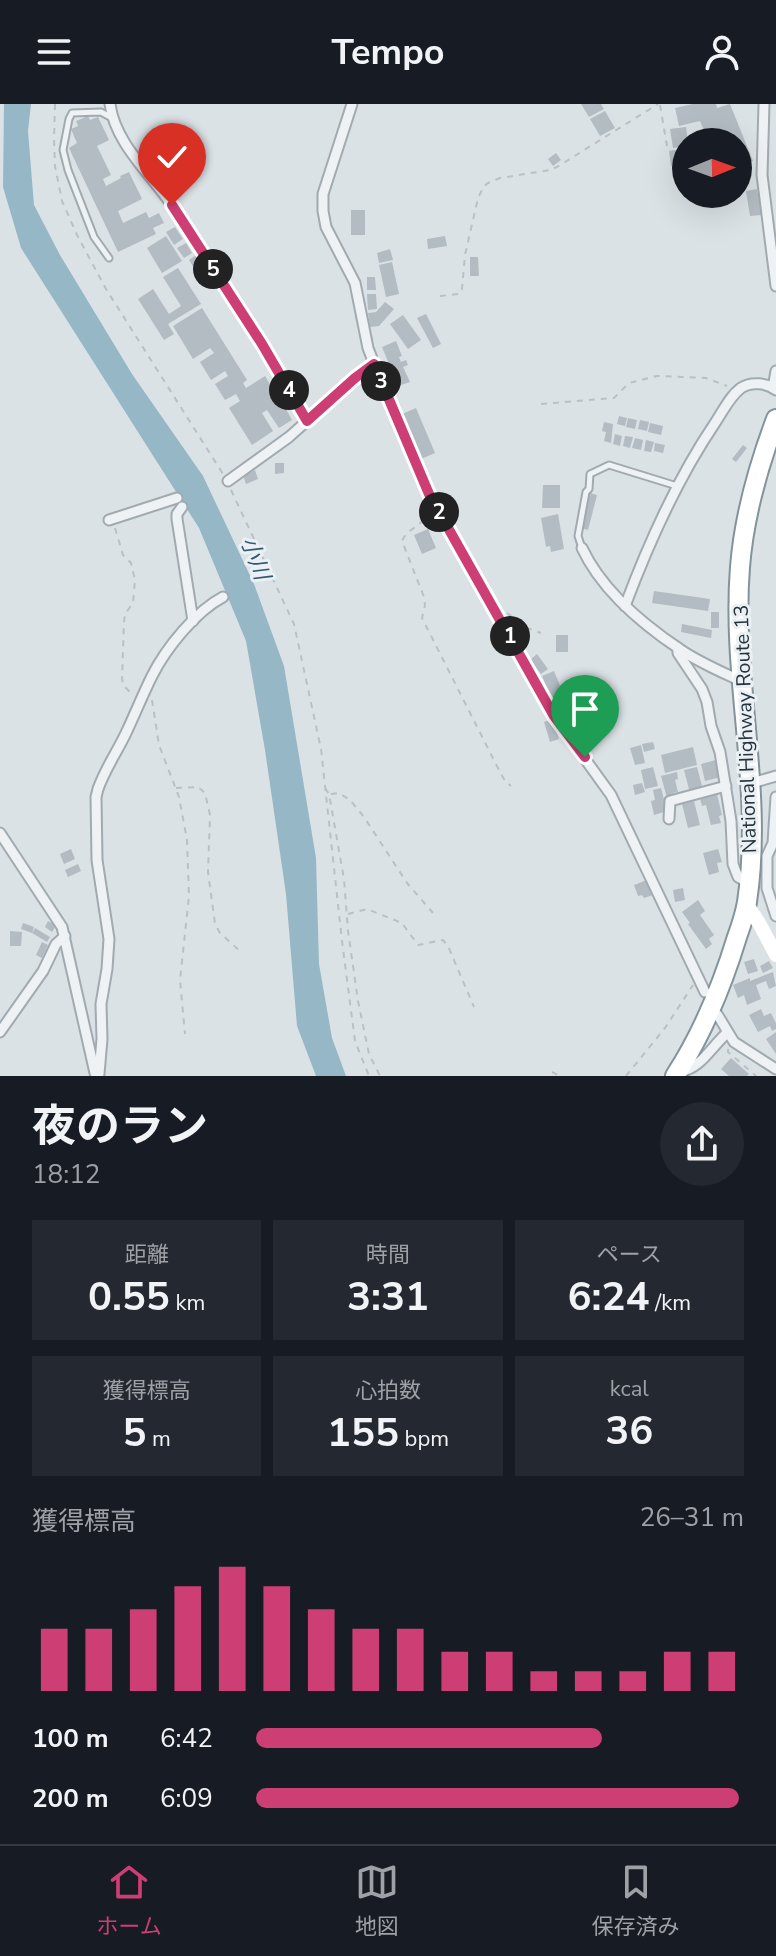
<!DOCTYPE html>
<html lang="ja">
<meta charset="utf-8">
<style>
:root{--surface:#171b24;--page:#242831;--text:#f1f3f6;--muted:#9ea1a6;--line:#363941;--accent:#cd3e74}
body{margin:0;font-family:"Nunito Sans","Noto Sans JP",sans-serif;background:var(--page);color:var(--text);height:100vh;display:flex;flex-direction:column;font-size:30px;white-space:nowrap}
*{box-sizing:border-box;margin:0}
p{font-size:26px;color:var(--muted)}
.icon{flex:none;width:44px;height:44px;fill:none;stroke:currentColor;stroke-width:2;stroke-linecap:round;stroke-linejoin:round}
.map{position:relative;height:972px;overflow:hidden}
.side{display:flex;flex-direction:column;background:var(--surface);flex:1}
.side>*{flex:none}
.needle{width:52px;rotate:89deg}
.tools{position:absolute;left:672px;top:24px;display:grid;gap:16px}
.tools a{display:grid;place-items:center;width:80px;height:80px;border-radius:50%;background:var(--surface);box-shadow:0 8px 32px #0002;font-size:40px}
.pin{position:absolute;display:grid;place-items:center;width:68px;height:68px;color:#fff;margin:-82px -34px;border-radius:50% 50% 50% 0;rotate:-45deg;box-shadow:0 0 8px #0007}
.pin .icon{rotate:45deg}
.km{position:absolute;width:40px;height:40px;margin:-20px;border-radius:50%;background:#222;color:#fff;font-size:22px;line-height:40px;text-align:center}
.round{display:grid;place-items:center;flex:none;width:84px;height:84px;border-radius:42px;background:var(--page)}
.head{display:flex;align-items:center;justify-content:space-between;height:136px;padding:0 32px}
h1{font-size:44px;font-weight:700;line-height:60px}
.metrics{display:grid;grid-template-columns:repeat(3,1fr);gap:12px;height:136px;padding:8px 32px}
.metrics div{display:grid;align-content:center;border-radius:0px;background:var(--page);text-align:center}
.metrics b{font-size:40px;font-weight:700}
.metrics small{font-size:22px;font-weight:400}
.metrics p{font-size:22px}
.chart{height:224px;padding:16px 32px}
.chart p{display:flex;justify-content:space-between}
.chart svg{width:100%;height:144px;margin-top:8px;stroke:var(--accent);stroke-width:6}
ul{padding:0 32px;list-style:none;font-size:26px}
li{display:grid;grid-template-columns:128px 96px 1fr;align-items:center;height:60px}
li i{height:20px;border-radius:10px;background:var(--accent)}
header{display:flex;justify-content:space-between;align-items:center;height:104px;padding:0 32px;background:var(--surface);font-size:36px;font-weight:700}
.tab-bar{display:flex;justify-content:space-around;align-items:center;height:112px;border-top:2px solid var(--line);background:var(--surface);font-size:22px;color:var(--muted)}
.tab-bar a{display:grid;justify-items:center;gap:4px}
.tab-bar .on{color:var(--accent)}
.map>svg:first-child{display:block}
</style>
<header><svg class="icon" aria-label="menu" viewBox="0 0 24 24"><path d="M4 6h16M4 12h16M4 18h16"/></svg>Tempo<svg class="icon" aria-label="person" viewBox="0 0 24 24"><circle cx="12" cy="8" r="4"/><path d="M4 21q1-7 8-7t8 7"/></svg></header>
<div class="map">
<svg width="776" height="972" viewBox="0 0 776 972">
<rect width="100%" height="100%" fill="#dbe2e6"/>
<!-- water -->
<polygon fill="#96b8c6" points="4,0 31,0 28,27 34,101 60,151 132,270 203,372 254,480 284,562 316,754 319,860 332,934 346,972 316,972 297,922 286,790 265,646 246,537 199,424 21,144 3,83"/>
<!-- building -->
<g fill="#b3bcc2">
<polygon points="581,0 601,0 604,5 589,13"/>
<polygon points="693,0 716,0 717,4 730,0 753,57 740,62 738,57 738,38 709,38 700,17 679,22 675,4"/>
<polygon points="605,7 615,24 600,32 590,15"/>
<polygon points="88,12 90,16 98,13 109,36 97,42 111,71 103,75 106,82 121,74 120,72 129,68 142,95 118,107 123,119 146,108 149,114 159,109 164,119 153,124 156,130 118,148 69,44 77,39 71,25 78,22 76,17"/>
<polygon points="686,23 688,38 686,38 686,42 673,44 670,25"/>
<polygon points="686,44 686,59 671,62 669,47"/>
<polygon points="556,49 561,56 553,62 548,55"/>
<polygon points="757,85 762,111 750,112 746,87"/>
<rect x="351" y="106" width="14" height="25"/>
<polygon points="175,123 183,135 174,141 166,128"/>
<polygon points="166,132 182,157 162,169 147,144"/>
<polygon points="445,132 447,142 428,145 427,135"/>
<polygon points="186,139 192,149 184,154 177,144"/>
<polygon points="390,145 393,156 379,159 377,149"/>
<polygon points="199,149 209,166 199,172 189,156"/>
<polygon points="470,153 478,153 479,172 470,172"/>
<polygon points="392,158 399,190 386,193 379,161"/>
<polygon points="178,164 201,200 168,220 174,230 164,236 138,195 153,185 169,210 181,202 163,173"/>
<polygon points="367,173 375,173 376,186 367,186"/>
<polygon points="367,190 376,190 377,205 368,206"/>
<polygon points="385,198 394,205 379,222 370,223 368,209 376,208"/>
<polygon points="202,204 247,276 243,279 246,284 265,272 280,297 288,292 294,301 286,305 292,316 279,324 267,306 262,309 273,327 252,341 229,304 240,297 236,290 225,296 215,280 228,272 225,267 211,276 200,258 214,249 210,244 193,255 173,222"/>
<polygon points="426,210 441,240 433,244 417,214"/>
<polygon points="403,211 421,236 408,245 390,220"/>
<polygon points="396,237 402,252 399,253 401,258 406,256 408,261 403,263 410,278 398,282 382,243"/>
<polygon points="416,304 435,349 421,355 402,310"/>
<polygon points="619,312 627,314 625,322 617,320"/>
<polygon points="628,314 637,316 635,325 626,323"/>
<polygon points="640,316 649,318 647,327 638,325"/>
<polygon points="604,318 613,320 611,339 604,337 606,328 602,327"/>
<polygon points="650,319 663,322 661,331 648,328"/>
<polygon points="615,330 622,332 620,342 613,340"/>
<polygon points="625,332 633,333 630,344 623,342"/>
<polygon points="635,334 643,336 641,346 632,344"/>
<polygon points="646,336 654,338 651,348 644,347"/>
<polygon points="655,339 665,341 663,349 654,347"/>
<polygon points="743,341 747,344 736,358 732,355"/>
<polygon points="275,359 284,359 284,369 275,370"/>
<polygon points="255,366 258,375 246,380 243,371"/>
<polygon points="543,381 560,381 560,404 542,404"/>
<polygon points="590,389 597,391 588,426 581,424"/>
<polygon points="558,410 564,445 551,448 550,442 546,443 541,414"/>
<polygon points="428,425 436,444 422,450 414,431"/>
<polygon points="654,487 710,495 708,507 652,499"/>
<rect x="711" y="508" width="8" height="16"/>
<polygon points="682,520 712,526 711,534 681,528"/>
<rect x="556" y="531" width="12" height="17"/>
<polygon points="537,550 548,565 541,570 530,556"/>
<polygon points="554,567 561,584 557,586 560,593 552,596 542,572"/>
<polygon points="552,615 559,635 550,638 544,618"/>
<polygon points="653,638 655,645 644,648 642,640"/>
<polygon points="641,641 645,659 635,661 630,644"/>
<polygon points="693,643 697,661 665,669 661,651"/>
<polygon points="716,656 721,673 705,677 701,660"/>
<polygon points="653,663 658,682 645,685 641,666"/>
<polygon points="697,663 703,686 690,689 684,666"/>
<polygon points="677,668 678,675 675,676 678,688 673,689 674,692 667,694 661,672"/>
<polygon points="642,679 645,688 635,691 633,681"/>
<polygon points="661,684 667,707 654,711 651,697 655,696 653,686"/>
<polygon points="717,690 722,711 719,712 721,719 711,721 706,701 702,702 700,694"/>
<polygon points="694,697 700,721 688,724 682,700"/>
<polygon points="71,745 75,755 64,760 60,750"/>
<polygon points="718,745 722,758 717,759 719,768 709,771 703,749"/>
<polygon points="78,760 81,767 68,773 65,766"/>
<polygon points="647,776 653,791 644,794 642,791 638,792 634,781"/>
<polygon points="683,784 685,796 675,798 673,786"/>
<polygon points="698,796 705,807 700,811 714,831 709,835 712,840 706,845 688,820 690,819 682,808"/>
<polygon points="48,817 56,822 52,828 45,823"/>
<polygon points="23,819 34,823 32,829 21,825"/>
<polygon points="35,824 50,833 47,838 32,829"/>
<polygon points="10,827 22,828 21,842 10,842"/>
<polygon points="42,838 48,841 42,854 36,851"/>
<polygon points="754,855 758,867 748,870 744,858"/>
<polygon points="769,857 773,864 763,869 760,862"/>
<polygon points="773,868 776,882 769,885 766,877 756,881 761,895 747,901 744,891 738,894 733,881 750,874 750,877"/>
<polygon points="761,905 764,912 771,909 776,919 776,925 772,927 770,922 758,928 749,911"/>
<polygon points="776,928 776,950 766,935"/>
<polygon points="731,954 749,970 747,972 729,972 721,965"/>
</g>
<g fill="none" stroke-linecap="round" stroke-linejoin="round">
<!-- lane casing -->
<g stroke="#a1aab0" stroke-width="9">
<g id="lane">
<polyline points="109,154 94,133 68,66 63,46 69,15 72,9 101,8 112,14"/>
<polyline points="582,444 578,432 586,388 589,385 590,370 609,361 677,382"/>
</g>
</g>
<!-- street casing -->
<g stroke="#a1aab0" stroke-width="13">
<g id="street">
<path d="M110,0C115,40 152,71 173,103C221,173 265,244 307,317"/>
<polyline points="352,0 323,90 323,107 326,123 355,179 368,244 381,278 429,390 554,612 611,691 705,888"/>
<polyline points="764,0 762,71 776,182"/>
<polyline points="773,284 776,267"/>
<polyline points="228,377 289,333 355,274 374,260"/>
<polyline points="182,403 177,410 177,415 193,517"/>
<polyline points="109,416 177,394"/>
<path d="M582,444C602,487 642,520 681,546C700,559 722,568 743,578"/>
<path d="M625,502C649,438 677,375 715,319C723,307 730,292 741,284C751,277 767,279 776,286"/>
<polyline points="678,544 678,549 702,585 707,598 711,622 720,648 731,717 733,760 738,773 748,779"/>
<polyline points="752,679 776,672"/>
<polyline points="776,693 773,739 767,752 767,784 776,812"/>
<polyline points="669,715 670,697 726,682"/>
<polyline points="0,729 62,823 95,969"/>
<polyline points="717,910 734,938 776,965"/>
<polyline points="0,928 43,867 56,840 65,832"/>
<path d="M678,968C700,966 711,943 727,929"/>
<path d="M97,972L99,970L102,935L101,900L107,865L109,835L97,756L96,693L98,685C105,665 117,648 126,629C135,610 143,590 152,572C166,544 196,507 223,493"/>
</g>
</g>
<!-- highway casing -->
<g stroke="#83939c" stroke-width="22">
<path id="highway" d="M675,972C703,929 722,882 737,833C741,822 745,810 747,798C764,686 731,575 740,463C744,412 758,363 776,315"/>
</g>
<!-- path -->
<g stroke="#bac0c4" stroke-width="2" stroke-dasharray="6 6" stroke-linecap="butt">
<polyline points="55,0 54,36 55,62 62,97 77,131 106,185 223,370"/>
<polyline points="660,1 667,42"/>
<polyline points="440,192 459,190 462,185 465,151 478,94 484,82 488,79 500,74 550,66 557,63 658,0"/>
<polyline points="541,300 614,294 629,279 657,272 706,274 727,282"/>
<polyline points="231,386 294,520 321,645 342,837 355,937 369,972"/>
<path d="M426,404C428,422 407,423 402,437L424,493L425,501L422,514L500,668L505,677L511,682"/>
<polyline points="115,424 123,451 131,459 135,476 133,499 125,510 124,518 122,574 123,581 132,590"/>
<polyline points="507,509 527,524 541,529"/>
<polyline points="152,596 159,641 179,693 187,736 189,792 180,876 185,930"/>
<polyline points="176,684 198,683 205,689 210,711 208,768 215,820 220,829 242,849"/>
<polyline points="325,684 329,690 344,775 348,827 358,897 369,950 380,972"/>
<polyline points="331,690 339,689 350,696 364,713 407,779 433,809"/>
<polyline points="348,810 367,805 402,819 418,841 443,836 448,842 474,903"/>
<polyline points="728,945 728,948 756,972"/>
<polyline points="552,968 560,972"/>
<polyline points="626,972 665,924 693,881"/>
</g>
<!-- lane -->
<use href="#lane" stroke="#eef2f4" stroke-width="5"/>
<!-- street -->
<use href="#street" stroke="#eef2f4" stroke-width="9"/>
<!-- secondary -->
<polyline stroke="#fff" stroke-width="14" points="747,801 759,819 776,851"/>
<!-- highway -->
<use href="#highway" stroke="#fff" stroke-width="18"/>
</g>
<g fill="none" stroke-linecap="round" stroke-linejoin="round">
<!-- route casing -->
<g stroke="#fff" stroke-width="16">
<polyline id="route" points="172,101 262,240 307,317 355,274 374,260 429,390 554,612 585,653"/>
</g>
<!-- route -->
<use href="#route" stroke="#cd3e74" stroke-width="10"/>
</g>
<g text-anchor="middle" stroke-width="6" stroke-linejoin="round" paint-order="stroke">
<!-- street labels -->
<g font-size="20" fill="#25333c" stroke="#eaf0f4">
<text transform="translate(745 625) rotate(-92)" y="7">National Highway Route 13</text>
</g>
<!-- water labels -->
<g font-size="22" font-style="italic" fill="#305b6f" stroke="#eaf0f4">
<text transform="translate(256 454) rotate(69)" y="8">小川</text>
</g>
</g>
</svg>
<div class="tools">
<a><svg class="needle" viewBox="-14 -14 28 28"><path d="M0-13l5 13h-10z" fill="#e53935"/><path d="M0 13l5-13h-10z" fill="#9ea1a6"/></svg></a>
</div>
<div class="pin" style="left:585px;top:653px;background:#1e9e55"><svg class="icon" aria-label="arrive" viewBox="0 0 24 24"><path d="M6 21V4h12l-3 4 3 4H6"/></svg></div>
<div class="pin" style="left:172px;top:101px;background:#d93025"><svg class="icon" aria-label="check" viewBox="0 0 24 24"><path d="M5 12l5 5 9-10"/></svg></div>
<b class="km" style="left:510px;top:532px">1</b>
<b class="km" style="left:439px;top:408px">2</b>
<b class="km" style="left:381px;top:277px">3</b>
<b class="km" style="left:289px;top:286px">4</b>
<b class="km" style="left:213px;top:165px">5</b>
</div>
<section class="side">
<div class="head"><div><h1>夜のラン</h1><p>18:12</p></div><a class="round"><svg class="icon" aria-label="share" viewBox="0 0 24 24"><path d="M12 15V3M7 8l5-5 5 5M5 13v7h14v-7"/></svg></a></div>
<div class="metrics">
<div><p>距離</p><b>0.55<small> km</small></b></div>
<div><p>時間</p><b>3:31</b></div>
<div><p>ペース</p><b>6:24<small> /km</small></b></div>
</div>
<div class="metrics">
<div><p>獲得標高</p><b>5<small> m</small></b></div>
<div><p>心拍数</p><b>155<small> bpm</small></b></div>
<div><p>kcal</p><b>36</b></div>
</div>
<div class="chart"><p><span>獲得標高</span>26–31 m</p>
<svg viewBox="0 0 160 44" preserveAspectRatio="none"><path d="M5 44V25M15 44V25M25 44V19M35 44V12M45 44V6M55 44V12M65 44V19M75 44V25M85 44V25M95 44V32M105 44V32M115 44V38M125 44V38M135 44V38M145 44V32M155 44V32"/></svg>
</div>
<ul>
<li><b>100 m</b>6:42<i style="width:71%"></i></li>
<li><b>200 m</b>6:09<i style="width:99%"></i></li>
</ul>
</section>
<nav class="tab-bar">
<a class="on"><svg class="icon" aria-label="home" viewBox="0 0 24 24"><path d="M3 11l9-7 9 7M6 9v11h12V9"/></svg>ホーム</a>
<a><svg class="icon" aria-label="map" viewBox="0 0 24 24"><path d="M3 6l6-2 6 2 6-2v14l-6 2-6-2-6 2zM9 4v14M15 6v14"/></svg>地図</a>
<a><svg class="icon" aria-label="saved" viewBox="0 0 24 24"><path d="M7 4h10v16l-5-4-5 4z"/></svg>保存済み</a>
</nav>
